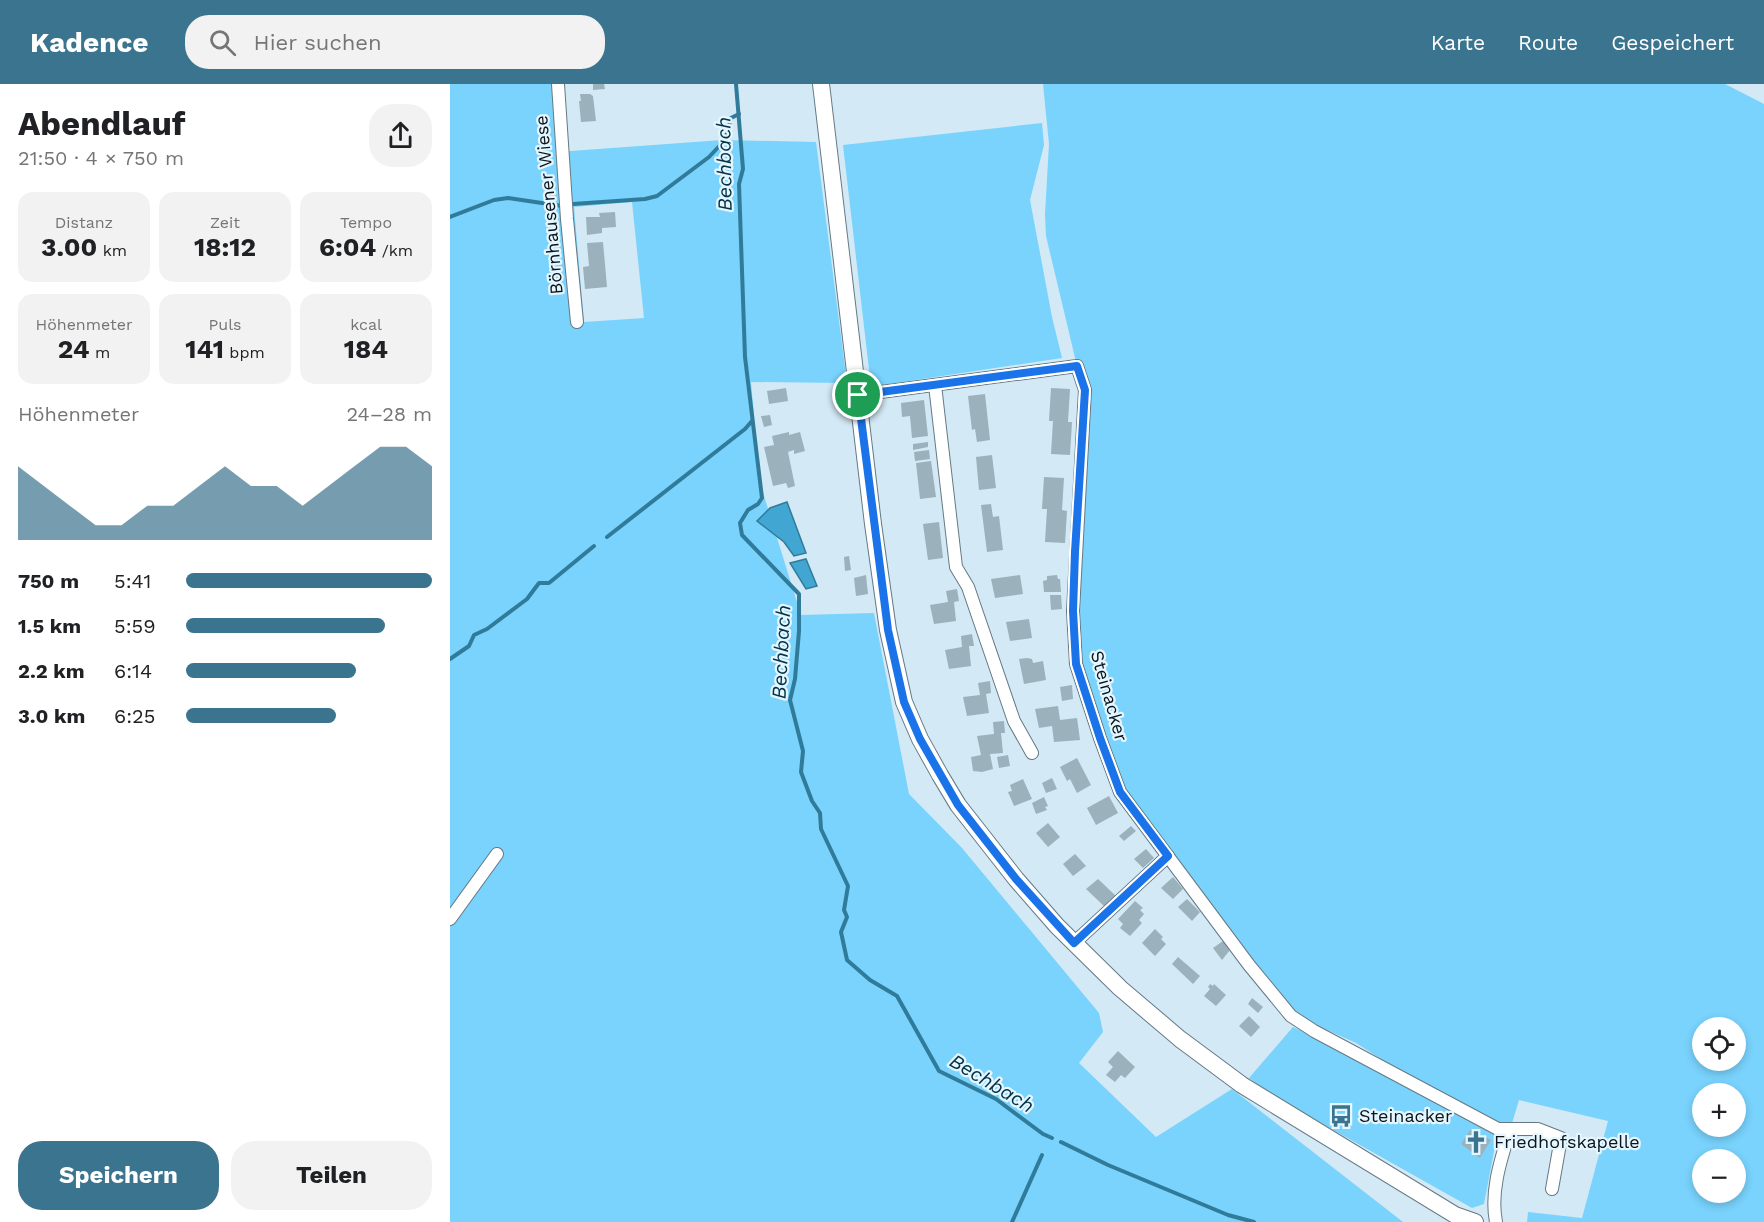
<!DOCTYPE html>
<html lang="de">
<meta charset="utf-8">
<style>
:root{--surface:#fff;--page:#f2f2f2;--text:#202124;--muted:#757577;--accent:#3b748e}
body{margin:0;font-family:"Work Sans",sans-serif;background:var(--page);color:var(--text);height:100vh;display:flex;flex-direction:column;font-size:22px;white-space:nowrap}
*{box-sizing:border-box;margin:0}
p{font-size:20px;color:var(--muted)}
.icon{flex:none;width:33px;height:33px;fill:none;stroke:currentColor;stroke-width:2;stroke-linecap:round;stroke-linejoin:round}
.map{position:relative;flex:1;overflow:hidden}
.drawer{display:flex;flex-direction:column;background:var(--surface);width:450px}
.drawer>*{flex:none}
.fabs{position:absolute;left:1242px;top:933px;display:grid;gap:12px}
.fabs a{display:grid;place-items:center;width:54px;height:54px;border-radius:50%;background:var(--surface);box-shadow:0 3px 9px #0003;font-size:30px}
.pin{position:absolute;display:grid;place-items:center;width:51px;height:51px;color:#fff;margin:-26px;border:3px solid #fff;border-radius:50%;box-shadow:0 2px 6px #0007}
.round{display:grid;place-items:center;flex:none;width:63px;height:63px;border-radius:24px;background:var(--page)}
.head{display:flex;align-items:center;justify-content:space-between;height:102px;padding:0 18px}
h1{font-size:33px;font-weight:700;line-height:45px}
.metrics{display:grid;grid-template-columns:repeat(3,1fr);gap:9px;height:102px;padding:6px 18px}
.metrics div{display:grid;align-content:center;border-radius:15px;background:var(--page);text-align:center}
.metrics b{font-size:26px;font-weight:700}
.metrics small{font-size:16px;font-weight:400}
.metrics p{font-size:16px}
.chart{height:168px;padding:12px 18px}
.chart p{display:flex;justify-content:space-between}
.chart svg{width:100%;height:108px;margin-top:6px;fill:var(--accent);opacity:.7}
.primary-button{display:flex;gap:12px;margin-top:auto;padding:12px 18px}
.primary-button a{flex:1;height:69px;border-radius:24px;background:var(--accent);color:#fff;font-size:24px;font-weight:700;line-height:69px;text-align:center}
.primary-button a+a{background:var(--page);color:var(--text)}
ul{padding:0 18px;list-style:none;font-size:20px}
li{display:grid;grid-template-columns:96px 72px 1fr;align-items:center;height:45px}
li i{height:15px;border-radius:8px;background:var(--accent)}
header{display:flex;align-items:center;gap:36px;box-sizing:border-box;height:84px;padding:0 30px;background:var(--accent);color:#fff}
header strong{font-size:28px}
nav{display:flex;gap:33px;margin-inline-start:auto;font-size:21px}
.search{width:420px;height:54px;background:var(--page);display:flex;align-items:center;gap:15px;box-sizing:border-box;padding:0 21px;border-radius:24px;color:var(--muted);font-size:22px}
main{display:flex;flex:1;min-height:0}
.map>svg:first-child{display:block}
</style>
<header>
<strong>Kadence</strong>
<div class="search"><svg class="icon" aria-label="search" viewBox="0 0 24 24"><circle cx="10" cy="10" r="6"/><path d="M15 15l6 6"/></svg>Hier suchen</div>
<nav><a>Karte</a><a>Route</a><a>Gespeichert</a></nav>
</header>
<main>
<section class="drawer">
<div class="head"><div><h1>Abendlauf</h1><p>21:50 · 4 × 750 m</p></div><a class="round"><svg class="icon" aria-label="share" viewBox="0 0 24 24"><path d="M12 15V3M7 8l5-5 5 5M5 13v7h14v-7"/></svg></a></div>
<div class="metrics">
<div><p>Distanz</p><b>3.00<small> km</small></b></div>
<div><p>Zeit</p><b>18:12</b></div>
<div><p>Tempo</p><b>6:04<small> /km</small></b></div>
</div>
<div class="metrics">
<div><p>Höhenmeter</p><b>24<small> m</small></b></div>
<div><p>Puls</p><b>141<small> bpm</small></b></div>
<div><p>kcal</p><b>184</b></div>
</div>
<div class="chart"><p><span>Höhenmeter</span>24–28 m</p>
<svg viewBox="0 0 160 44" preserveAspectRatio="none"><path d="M0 44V14L10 22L20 30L30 38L40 38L50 30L60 30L70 22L80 14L90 22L100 22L110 30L120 22L130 14L140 6L150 6L160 14V44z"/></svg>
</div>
<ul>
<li><b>750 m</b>5:41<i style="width:100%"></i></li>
<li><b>1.5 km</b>5:59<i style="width:81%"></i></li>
<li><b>2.2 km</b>6:14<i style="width:69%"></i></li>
<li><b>3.0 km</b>6:25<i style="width:61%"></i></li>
</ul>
<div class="primary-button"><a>Speichern</a><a>Teilen</a></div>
</section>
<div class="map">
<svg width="1314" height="1138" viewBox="0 0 1314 1138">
<rect width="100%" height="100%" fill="#d3e9f5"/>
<!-- green -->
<g fill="#79d3fd" fill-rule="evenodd">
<path d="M0,0H103L107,68L272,56L366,58L397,299L301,298L310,399L351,531L424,529L459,710L512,764L649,929L653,948L629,979L706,1053L782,1005L953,1138H0ZM182,118L194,234L134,238L124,123Z"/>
<path d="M593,0H1275L1314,20V1138H1077L1078,1128L1132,1134L1158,1037L1069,1016L1060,1046L1008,1024L906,959L850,934L799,881L670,708L626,580L635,306L627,282L596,152L595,130L599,60ZM1252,944H1286V976H1252ZM1252,1010H1286V1042H1252ZM1252,1076H1286V1108H1252Z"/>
<polygon points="592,39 594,61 580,116 602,233 612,274 426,302 420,294 393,61"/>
<polygon points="843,943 889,965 1044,1050 1046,1057 1034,1120 1022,1124 828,1015 799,994"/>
</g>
<!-- water -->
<g fill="#41a7d2" stroke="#317b9a" stroke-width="1.5">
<polygon points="337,418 356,469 344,472 334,458 307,437 320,424"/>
<polygon points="356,475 367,502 356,505 340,479"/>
</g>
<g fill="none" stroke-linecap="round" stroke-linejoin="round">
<!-- stream -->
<g stroke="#317b9a" stroke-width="4">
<polyline points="286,0 293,85 289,100 295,273 312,414 308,420 298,426 290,439 292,451 349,510 349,547 345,595 340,616 353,667 351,688 362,717 370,729 371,745 398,802 394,826 397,833 391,848 397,876 420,896 447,912 489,987 546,1015 593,1050 602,1054"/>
<polyline points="123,120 195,115 207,112 259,73 275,56 281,34 289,30"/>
<polyline points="0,133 44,116 58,114 112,122"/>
<polyline points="157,453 295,345 302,337"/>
<polyline points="0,575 19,562 24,551 37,545 77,515 89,499 99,499 144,462"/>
<polyline points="611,1058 658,1081 778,1131 804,1138"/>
<polyline points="562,1138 592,1071"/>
</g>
</g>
<!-- building -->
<g fill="#9bb1bb">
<polygon points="143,0 154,0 155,5 143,6"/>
<polygon points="130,10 140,10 143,12 146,37 131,38 129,17 131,17"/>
<polygon points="165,128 166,143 152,144 152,149 137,151 136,133 150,133 149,129"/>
<polygon points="153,158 157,203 135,205 133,183 139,182 137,159"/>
<polygon points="336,304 338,317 319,320 317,307"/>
<polygon points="601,304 620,305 618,338 622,338 620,371 601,370 603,337 599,337"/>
<polygon points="535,310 540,356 527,358 525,345 522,346 518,312"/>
<polygon points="474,316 478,352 462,354 460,332 452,333 451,319"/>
<polygon points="320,331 322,341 314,343 311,332"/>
<polygon points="339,348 339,351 350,348 355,367 344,370 344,366 338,368 345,402 338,404 336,399 323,402 314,363 324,361 322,352"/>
<polygon points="478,358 478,363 463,366 463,360"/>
<polygon points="479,366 480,375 465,377 464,368"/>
<polygon points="542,371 546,404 529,406 526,373"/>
<polygon points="481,377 486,413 470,415 466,379"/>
<polygon points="594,393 614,394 612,426 617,427 615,459 595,458 597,425 592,425"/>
<polygon points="541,420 543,433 549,432 553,466 537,468 531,421"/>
<polygon points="489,438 493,474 478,476 473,440"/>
<polygon points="399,472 401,486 395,487 394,473"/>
<polygon points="416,491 418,510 406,512 404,494"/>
<polygon points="570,491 573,510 545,514 541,495"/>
<polygon points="607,491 608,495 610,495 611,508 594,508 593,497 597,496 597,492"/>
<polygon points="507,505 509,517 504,518 506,537 484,540 480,521 498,518 496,507"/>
<polygon points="600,511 611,511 612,525 601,526"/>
<polygon points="579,535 582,554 560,557 556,538"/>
<polygon points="522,550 524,562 519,562 521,582 499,585 495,566 512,563 511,552"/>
<polygon points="577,574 582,575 583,579 593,577 596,596 574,600 569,575"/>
<polygon points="540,597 541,609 536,610 539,629 517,632 513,613 530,611 528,599"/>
<polygon points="622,601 623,615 612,617 610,603"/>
<polygon points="608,622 610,636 627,634 630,656 604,658 602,642 589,644 585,625"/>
<polygon points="554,637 555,649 551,649 553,669 540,670 543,685 532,688 523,687 521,673 531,671 527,652 544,650 543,638"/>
<polygon points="558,671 560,682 549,684 547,673"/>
<polygon points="627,674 641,701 627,709 620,695 617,697 610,683"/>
<polygon points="602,694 607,705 596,709 592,699"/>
<polygon points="573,695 582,715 564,722 558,708 562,707 560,701"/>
<polygon points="659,712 668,729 646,741 637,724"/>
<polygon points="594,713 598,722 595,723 597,726 586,730 582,719"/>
<polygon points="598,739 610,753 598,763 586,749"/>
<polygon points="681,742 686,747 674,757 669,752"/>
<polygon points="696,765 704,774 693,784 684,775"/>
<polygon points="625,770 636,782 623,792 613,780"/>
<polygon points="723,793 733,805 723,815 711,804"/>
<polygon points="648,795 666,812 655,823 636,805"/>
<polygon points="737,815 750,828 742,837 728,823"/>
<polygon points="685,817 693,824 690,826 694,830 689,836 692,839 680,852 670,844 673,840 668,835"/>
<polygon points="705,845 713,853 711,855 716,860 705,872 692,859"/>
<polygon points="773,857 780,866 772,876 763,864"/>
<polygon points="728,873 750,892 743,900 722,880"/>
<polygon points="760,900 763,902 764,900 776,911 766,922 754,912 760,905 758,903"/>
<polygon points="802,914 813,923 808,929 798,920"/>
<polygon points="799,932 810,943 801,953 789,942"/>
<polygon points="668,967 685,983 675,994 671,991 665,998 656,991 663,983 658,978"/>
<polygon points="1020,1046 1041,1056 1030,1074 1011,1060"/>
</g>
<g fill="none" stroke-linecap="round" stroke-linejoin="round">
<!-- minor casing -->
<g stroke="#657983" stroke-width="14">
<g id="minor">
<polyline points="108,0 117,135 127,238"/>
<polyline points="485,301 506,483 518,503 564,637 582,669"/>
<polyline points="408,311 627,282 635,306 623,527 626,580 650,654 670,708 799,881 841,932 864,947 1048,1045 1088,1045 1111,1054 1102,1105"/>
<polyline points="0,835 47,770"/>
<polyline points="624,859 718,772"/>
<path d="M1046,1138C1040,1107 1051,1075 1060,1046"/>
</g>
</g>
<!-- major casing -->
<g stroke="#657983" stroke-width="18">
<polyline id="major" points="371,0 423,440 438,546 454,618 470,655 490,691 508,721 566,795 607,842 670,904 730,955 792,1001 1005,1131 1025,1138"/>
</g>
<!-- minor -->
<use href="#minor" stroke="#fff" stroke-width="12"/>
<!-- major -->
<use href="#major" stroke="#fff" stroke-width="16"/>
</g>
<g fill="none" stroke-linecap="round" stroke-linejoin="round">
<!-- route casing -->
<g stroke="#fff" stroke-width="12">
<polygon id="route" points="627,282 635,306 625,468 623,527 626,580 650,654 670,708 718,772 624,859 566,795 508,721 470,655 454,618 438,546 408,311"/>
</g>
<!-- route -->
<use href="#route" stroke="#1a73e8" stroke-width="8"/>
</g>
<!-- icons -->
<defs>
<g id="bus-bare" transform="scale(1.8)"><path d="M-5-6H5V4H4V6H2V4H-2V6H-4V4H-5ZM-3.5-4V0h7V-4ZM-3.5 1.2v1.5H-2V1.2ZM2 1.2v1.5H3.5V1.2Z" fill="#3b748e" stroke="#e4f6ff" stroke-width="2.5" paint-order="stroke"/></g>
<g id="church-bare" transform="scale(1.8)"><path d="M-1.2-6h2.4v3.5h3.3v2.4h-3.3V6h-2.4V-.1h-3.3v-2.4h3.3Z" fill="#3b748e" stroke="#e4f6ff" stroke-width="2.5" paint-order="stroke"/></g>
</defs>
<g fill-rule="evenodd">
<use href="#bus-bare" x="891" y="1032"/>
<use href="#church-bare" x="1026" y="1058"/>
</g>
<g text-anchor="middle" stroke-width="4.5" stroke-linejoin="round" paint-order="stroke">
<!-- street labels -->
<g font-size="18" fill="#0c1418" stroke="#e4f6ff">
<text transform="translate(99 121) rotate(-95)" y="6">Börnhausener Wiese</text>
<text transform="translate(659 612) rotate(74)" y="6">Steinacker</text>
</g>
<!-- poi labels -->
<g font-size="18" fill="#0c1418" stroke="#e4f6ff" text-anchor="start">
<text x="909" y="1038">Steinacker</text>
<text x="1044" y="1064">Friedhofskapelle</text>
</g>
<!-- water labels -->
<g font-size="20" font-style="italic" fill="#053345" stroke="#e4f6ff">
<text transform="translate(274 80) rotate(-91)" y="7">Bechbach</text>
<text transform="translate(331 568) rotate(-87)" y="7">Bechbach</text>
<text transform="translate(542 999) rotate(31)" y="7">Bechbach</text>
</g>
</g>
</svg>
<div class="fabs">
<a><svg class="icon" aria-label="locate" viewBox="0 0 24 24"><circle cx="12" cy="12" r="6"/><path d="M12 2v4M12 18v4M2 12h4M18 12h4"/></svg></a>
<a>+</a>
<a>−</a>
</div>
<div class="pin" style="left:408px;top:311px;background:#1e9e55"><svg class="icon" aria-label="arrive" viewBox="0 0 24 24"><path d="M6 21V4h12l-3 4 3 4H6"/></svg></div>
</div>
</main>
